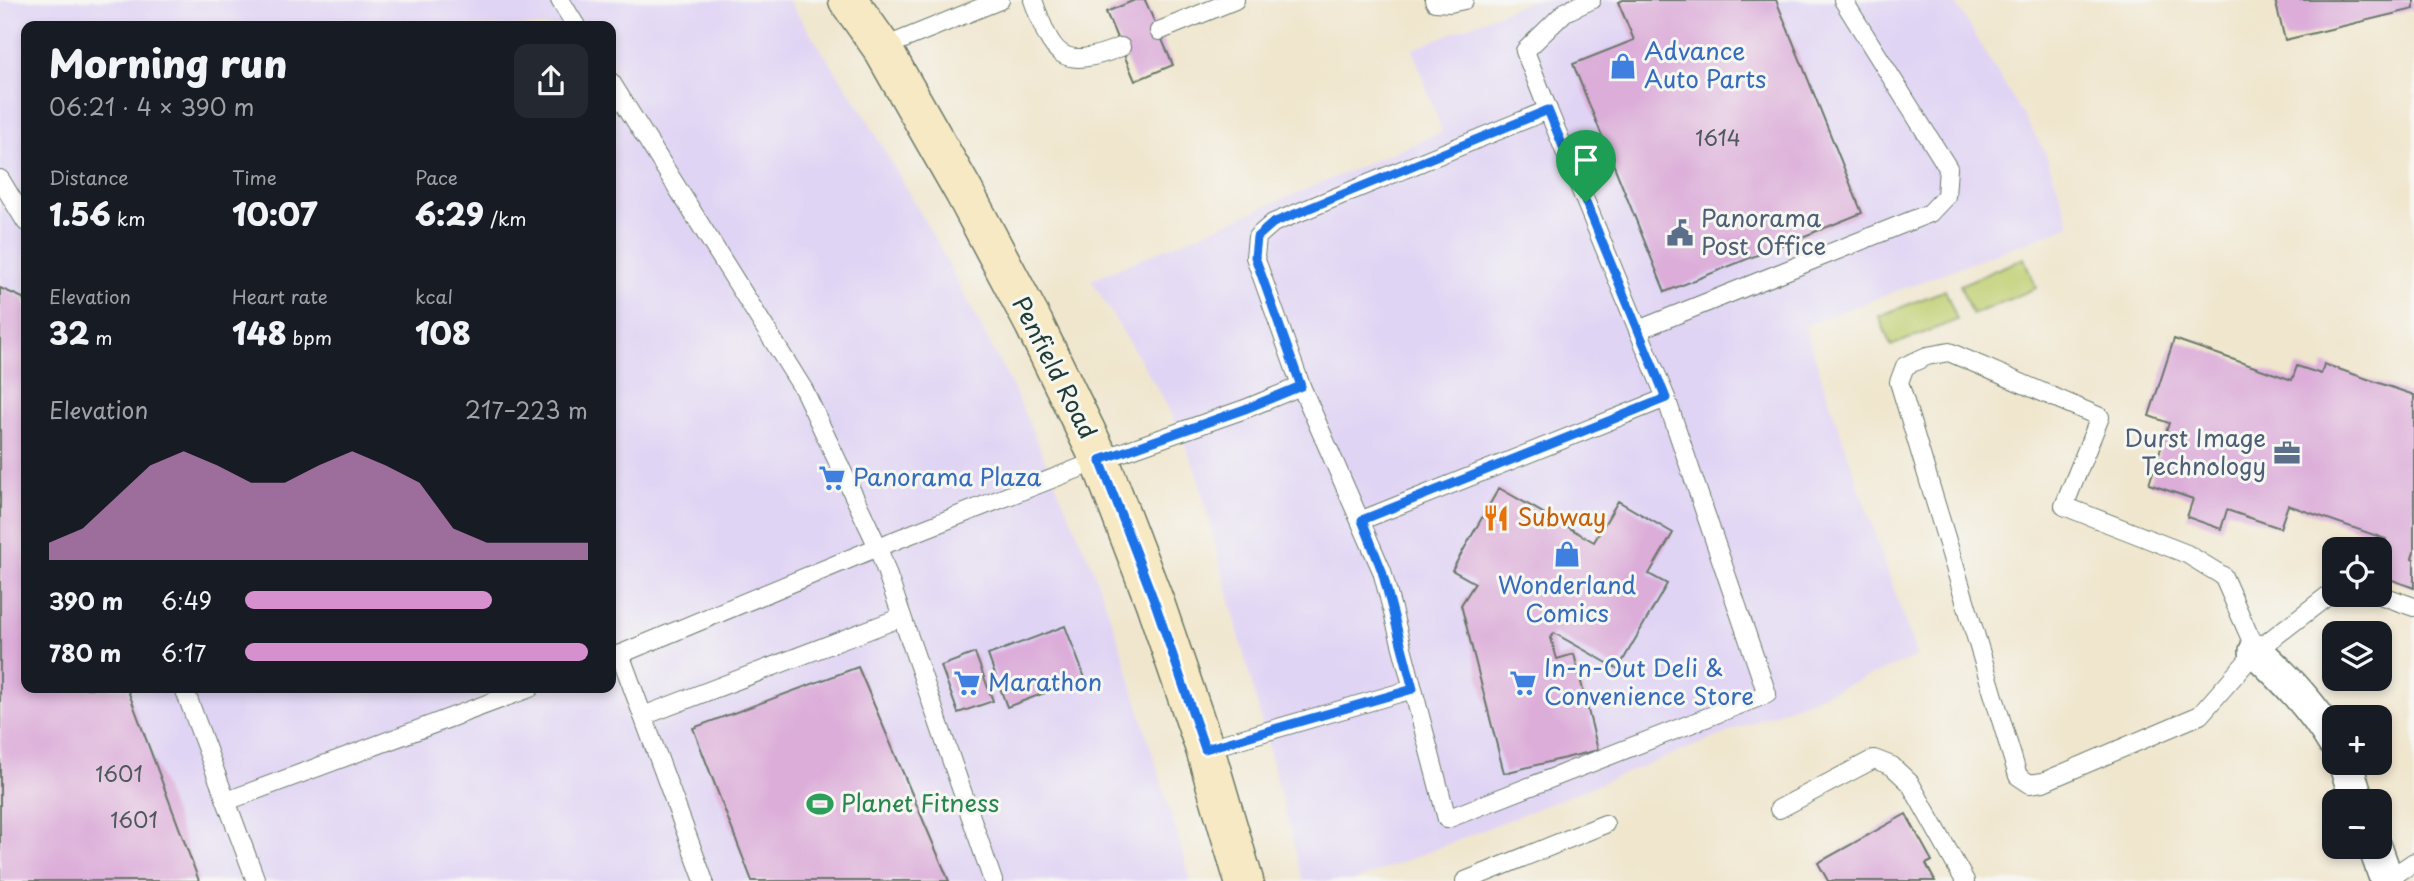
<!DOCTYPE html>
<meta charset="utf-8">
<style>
:root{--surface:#171b24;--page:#242831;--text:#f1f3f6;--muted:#9ea1a6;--accent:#d690ce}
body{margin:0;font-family:"Playpen Sans",sans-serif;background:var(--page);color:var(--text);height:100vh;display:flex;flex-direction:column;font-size:26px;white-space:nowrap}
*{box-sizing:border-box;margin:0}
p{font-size:23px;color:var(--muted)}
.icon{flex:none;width:38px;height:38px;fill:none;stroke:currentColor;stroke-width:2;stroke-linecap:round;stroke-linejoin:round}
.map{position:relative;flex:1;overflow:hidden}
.panel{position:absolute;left:21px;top:21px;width:595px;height:672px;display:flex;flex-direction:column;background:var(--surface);border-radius:14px;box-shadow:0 4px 10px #0003}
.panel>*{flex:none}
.fabs{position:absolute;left:2322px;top:537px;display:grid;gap:14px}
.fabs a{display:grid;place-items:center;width:70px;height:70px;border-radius:14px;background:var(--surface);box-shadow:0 4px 10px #0003;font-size:35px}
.pin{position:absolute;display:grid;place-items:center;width:60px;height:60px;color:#fff;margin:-72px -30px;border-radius:50% 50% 50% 0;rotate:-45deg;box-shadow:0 0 7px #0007}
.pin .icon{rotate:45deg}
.round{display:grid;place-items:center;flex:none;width:74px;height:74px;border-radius:14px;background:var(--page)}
.overview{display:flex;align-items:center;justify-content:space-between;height:119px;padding:0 28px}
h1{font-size:38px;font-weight:800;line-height:52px}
.figures{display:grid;grid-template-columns:repeat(3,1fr);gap:10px;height:119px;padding:7px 28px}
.figures div{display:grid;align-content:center}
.figures b{font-size:30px;font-weight:800}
.figures small{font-size:19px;font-weight:400}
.figures p{font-size:19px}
.chart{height:196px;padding:14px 28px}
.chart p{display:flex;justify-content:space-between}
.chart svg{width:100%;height:126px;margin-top:7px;fill:var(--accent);opacity:.7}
ul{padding:0 28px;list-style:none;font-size:23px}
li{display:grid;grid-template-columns:112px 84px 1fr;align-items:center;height:52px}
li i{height:18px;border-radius:9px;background:var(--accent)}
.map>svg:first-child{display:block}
</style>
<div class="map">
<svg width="2414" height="881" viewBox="0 0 2414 881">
<rect width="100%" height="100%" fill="#f6f6f2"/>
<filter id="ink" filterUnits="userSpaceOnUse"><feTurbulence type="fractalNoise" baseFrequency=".0143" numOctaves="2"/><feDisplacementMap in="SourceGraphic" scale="14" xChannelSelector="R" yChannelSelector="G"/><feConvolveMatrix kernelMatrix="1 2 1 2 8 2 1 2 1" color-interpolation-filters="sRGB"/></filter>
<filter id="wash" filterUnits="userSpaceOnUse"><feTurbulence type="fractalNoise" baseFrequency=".00686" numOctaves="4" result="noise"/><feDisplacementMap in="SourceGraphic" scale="28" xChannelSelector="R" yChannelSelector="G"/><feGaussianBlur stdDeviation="1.57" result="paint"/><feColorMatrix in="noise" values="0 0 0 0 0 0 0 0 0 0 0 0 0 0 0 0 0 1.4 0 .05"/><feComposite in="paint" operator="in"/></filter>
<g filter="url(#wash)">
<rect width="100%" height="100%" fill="#f0e6ce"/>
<!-- built -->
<g fill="#e0d4f4" fill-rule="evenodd">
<path d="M0,0H788L860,107L940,248L1014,390L1092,566L1119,641L1191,881H0ZM26,26H611V688H26Z"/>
<polygon points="1532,0 1954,0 2045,152 2071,225 1804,326 1917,657 1355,881 1303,881 1196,470 1165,401 1091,280 1442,132 1413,49"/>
</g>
<!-- green -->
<g fill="#c0cf71" stroke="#708652" stroke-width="2">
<polygon points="2024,258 2036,288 1972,315 1960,285"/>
<polygon points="1945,290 1957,320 1891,346 1879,316"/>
</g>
<g id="blocks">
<!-- building -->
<g fill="#dcadd9">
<polygon points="1135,0 1145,0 1173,65 1135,81 1106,12"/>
<polygon points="1623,0 1776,0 1862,213 1665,292 1573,64 1634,40 1618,2"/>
<polygon points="2275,0 2414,0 2414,9 2285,40"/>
<polygon points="0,288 23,298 26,306 26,688 127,688 199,881 0,881"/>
<polygon points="2174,339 2292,380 2297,366 2321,374 2324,364 2414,395 2414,552 2412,558 2414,559 2414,588 2384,577 2386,570 2380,567 2380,557 2386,539 2288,505 2280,528 2227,510 2221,529 2187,517 2193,499 2149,484 2169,423 2149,416"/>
<polygon points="1499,488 1594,542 1618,501 1673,533 1649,574 1667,584 1618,669 1554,633 1551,638 1557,659 1574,654 1598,750 1504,773 1461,605 1475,583 1452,570"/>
<polygon points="1065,626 1085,678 1007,707 988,655"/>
<polygon points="975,653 993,701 958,713 941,666"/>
<polygon points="858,667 949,881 752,881 693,728"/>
<polygon points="1906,814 1932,861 1926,864 1935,881 1828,881 1818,863"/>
</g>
</g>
</g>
<g filter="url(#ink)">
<use href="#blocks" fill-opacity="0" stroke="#68786a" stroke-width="2"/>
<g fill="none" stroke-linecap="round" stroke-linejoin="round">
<!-- service casing -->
<g stroke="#68786a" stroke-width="20">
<g id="service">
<polyline points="560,0 576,26"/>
<path d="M1033,0C1053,56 1060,71 1121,47"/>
<polyline points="1434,0 1435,2 1450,3 1464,0"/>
<polyline points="1159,31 1235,0"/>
<polyline points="882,48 1000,0"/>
<polyline points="611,82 804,390 878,547 993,881"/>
<polygon points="1548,110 1666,398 1767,694 1447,819 1382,571 1301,386 1255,257 1257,237 1273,223"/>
<polyline points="1548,110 1525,51 1565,12 1591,0"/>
<polyline points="0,179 26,222"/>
<polyline points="1638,330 1930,213 1946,196 1948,168 1843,0"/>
<polyline points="1362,520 1666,398"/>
<polyline points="2380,595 2414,607"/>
<polyline points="2256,651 2223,576 2187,554 2064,506 2100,417 1949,352 1927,356 1905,366 1899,382 2018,776 2030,784 2043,782 2200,715 2256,651 2330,594 2334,593"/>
<polyline points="620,654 704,881"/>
<polyline points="611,658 878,547 1100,460 1245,409 1301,386"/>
<polyline points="184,688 256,881"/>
<polyline points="643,716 902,617"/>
<polyline points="1205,749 1413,689"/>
<polyline points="227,801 530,688"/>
<polyline points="1779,809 1874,759 1892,766 1910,783 1965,881"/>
<polyline points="2387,880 2414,862"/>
<polyline points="1465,881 1605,824"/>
</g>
</g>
<!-- minor casing -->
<g stroke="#68786a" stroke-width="36">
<g id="minor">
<path d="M2256,651C2286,679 2313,707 2334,742"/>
<polyline points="2345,763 2358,802"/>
<polyline points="2375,847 2387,881"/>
</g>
</g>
<!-- secondary casing -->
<g stroke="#68786a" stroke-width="41">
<polyline id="secondary" points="848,0 882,48 964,192 1034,324 1100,460 1155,603 1205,749 1244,881"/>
</g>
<!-- service -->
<use href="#service" stroke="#fff" stroke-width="18"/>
<!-- minor -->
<use href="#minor" stroke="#fff" stroke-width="33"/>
<!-- secondary -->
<use href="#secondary" stroke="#f7e9c3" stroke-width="38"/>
</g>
</g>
<g fill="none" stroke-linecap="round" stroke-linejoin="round" filter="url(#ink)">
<!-- route casing -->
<g stroke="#fff" stroke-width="14">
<polygon id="route" points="1548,110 1666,398 1362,520 1382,571 1413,689 1205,749 1155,603 1100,460 1245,409 1301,386 1255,257 1257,237 1273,223"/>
</g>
<!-- route -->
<use href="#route" stroke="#1a73e8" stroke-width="9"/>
</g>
<!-- icons -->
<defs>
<g id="shop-bare" transform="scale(2.1)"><path d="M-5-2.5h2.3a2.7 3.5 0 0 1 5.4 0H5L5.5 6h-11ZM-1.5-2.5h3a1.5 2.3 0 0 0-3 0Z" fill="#3f7fe0" stroke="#f6f6f2" stroke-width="2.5" paint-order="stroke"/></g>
<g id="civic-bare" transform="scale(2.1)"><path d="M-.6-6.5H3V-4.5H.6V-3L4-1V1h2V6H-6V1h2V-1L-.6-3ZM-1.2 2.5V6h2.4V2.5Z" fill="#5c6f8a" stroke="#f6f6f2" stroke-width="2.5" paint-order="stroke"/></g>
<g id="office-bare" transform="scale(2.1)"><path d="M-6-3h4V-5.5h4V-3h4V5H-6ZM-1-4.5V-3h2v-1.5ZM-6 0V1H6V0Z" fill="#5c6f8a" stroke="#f6f6f2" stroke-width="2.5" paint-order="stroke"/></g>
<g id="supermarket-bare" transform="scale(2.1)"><path d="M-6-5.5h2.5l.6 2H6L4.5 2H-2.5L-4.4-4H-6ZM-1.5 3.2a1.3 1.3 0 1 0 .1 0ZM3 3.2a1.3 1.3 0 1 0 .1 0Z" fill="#3f7fe0" stroke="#f6f6f2" stroke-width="2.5" paint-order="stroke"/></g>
<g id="restaurant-bare" transform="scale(2.1)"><path d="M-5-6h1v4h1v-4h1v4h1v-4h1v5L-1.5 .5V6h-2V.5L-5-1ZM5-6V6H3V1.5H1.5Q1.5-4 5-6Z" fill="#e8710a" stroke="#f6f6f2" stroke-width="2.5" paint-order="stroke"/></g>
<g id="stadium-bare" transform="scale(2.1)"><path d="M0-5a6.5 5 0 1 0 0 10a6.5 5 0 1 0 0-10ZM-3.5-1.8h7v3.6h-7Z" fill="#2e9e5b" stroke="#f6f6f2" stroke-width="2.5" paint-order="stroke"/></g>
</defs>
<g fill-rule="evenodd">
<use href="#shop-bare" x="1623" y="66"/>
<use href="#civic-bare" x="1680" y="233"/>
<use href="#office-bare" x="2287" y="453"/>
<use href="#supermarket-bare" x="832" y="478"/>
<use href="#restaurant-bare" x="1496" y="518"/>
<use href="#shop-bare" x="1567" y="554"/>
<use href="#supermarket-bare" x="967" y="683"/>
<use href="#supermarket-bare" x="1523" y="683"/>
<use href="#stadium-bare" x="820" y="804"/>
</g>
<g text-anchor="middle" stroke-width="6" stroke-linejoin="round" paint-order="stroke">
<!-- number labels -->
<g font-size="21" fill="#4e595d">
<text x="1718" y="146">1614</text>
<text x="119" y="782">1601</text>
<text x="134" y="828">1601</text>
</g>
<!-- shop labels -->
<g font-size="24" fill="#366cbe" stroke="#f6f6f2" text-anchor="start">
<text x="1644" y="60">Advance<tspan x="1644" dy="28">Auto Parts</tspan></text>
<text x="853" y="486">Panorama Plaza</text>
<text x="1567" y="594" text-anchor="middle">Wonderland<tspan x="1567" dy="28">Comics</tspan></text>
<text x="1544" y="677">In-n-Out Deli &amp;<tspan x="1544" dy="28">Convenience Store</tspan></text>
<text x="988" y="691">Marathon</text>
</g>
<!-- service labels -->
<g font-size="24" fill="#4e5e75" stroke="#f6f6f2" text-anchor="start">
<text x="1701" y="227">Panorama<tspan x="1701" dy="28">Post Office</tspan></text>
<text x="2266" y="447" text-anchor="end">Durst Image<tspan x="2266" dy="28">Technology</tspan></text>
</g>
<!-- street labels -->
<g font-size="24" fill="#1f3d34" stroke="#f6f6f2">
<text transform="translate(1054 368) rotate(63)" y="8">Penfield Road</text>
</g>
<!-- food labels -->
<g font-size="24" fill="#c56008" stroke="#f6f6f2" text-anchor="start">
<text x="1517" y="526">Subway</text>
</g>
<!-- leisure labels -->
<g font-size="24" fill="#27864d" stroke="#f6f6f2" text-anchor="start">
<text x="841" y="812">Planet Fitness</text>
</g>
</g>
</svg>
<div class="fabs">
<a><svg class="icon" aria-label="locate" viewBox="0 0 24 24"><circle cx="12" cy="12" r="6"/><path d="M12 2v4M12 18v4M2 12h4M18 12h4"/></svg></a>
<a><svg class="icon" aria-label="layers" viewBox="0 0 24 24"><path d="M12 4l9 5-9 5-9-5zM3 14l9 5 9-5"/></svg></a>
<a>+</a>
<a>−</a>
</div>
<div class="pin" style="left:1586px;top:202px;background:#1e9e55"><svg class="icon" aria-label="arrive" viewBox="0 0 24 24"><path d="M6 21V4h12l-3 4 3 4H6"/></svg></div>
<section class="panel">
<div class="overview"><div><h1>Morning run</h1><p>06:21 · 4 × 390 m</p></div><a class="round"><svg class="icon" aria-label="share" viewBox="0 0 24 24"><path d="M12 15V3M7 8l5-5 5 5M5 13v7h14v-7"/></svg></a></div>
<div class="figures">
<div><p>Distance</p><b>1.56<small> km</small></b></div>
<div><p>Time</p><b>10:07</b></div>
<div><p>Pace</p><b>6:29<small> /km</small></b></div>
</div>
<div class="figures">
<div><p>Elevation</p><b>32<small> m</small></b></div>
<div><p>Heart rate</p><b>148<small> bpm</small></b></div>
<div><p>kcal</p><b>108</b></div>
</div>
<div class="chart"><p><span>Elevation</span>217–223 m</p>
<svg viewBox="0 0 160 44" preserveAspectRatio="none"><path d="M0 44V38L10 33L20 22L30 11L40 6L50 11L60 17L70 17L80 11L90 6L100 11L110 17L120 33L130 38L140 38L150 38L160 38V44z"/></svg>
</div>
<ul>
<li><b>390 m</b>6:49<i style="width:72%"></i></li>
<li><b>780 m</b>6:17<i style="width:100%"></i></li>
</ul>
</section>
</div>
